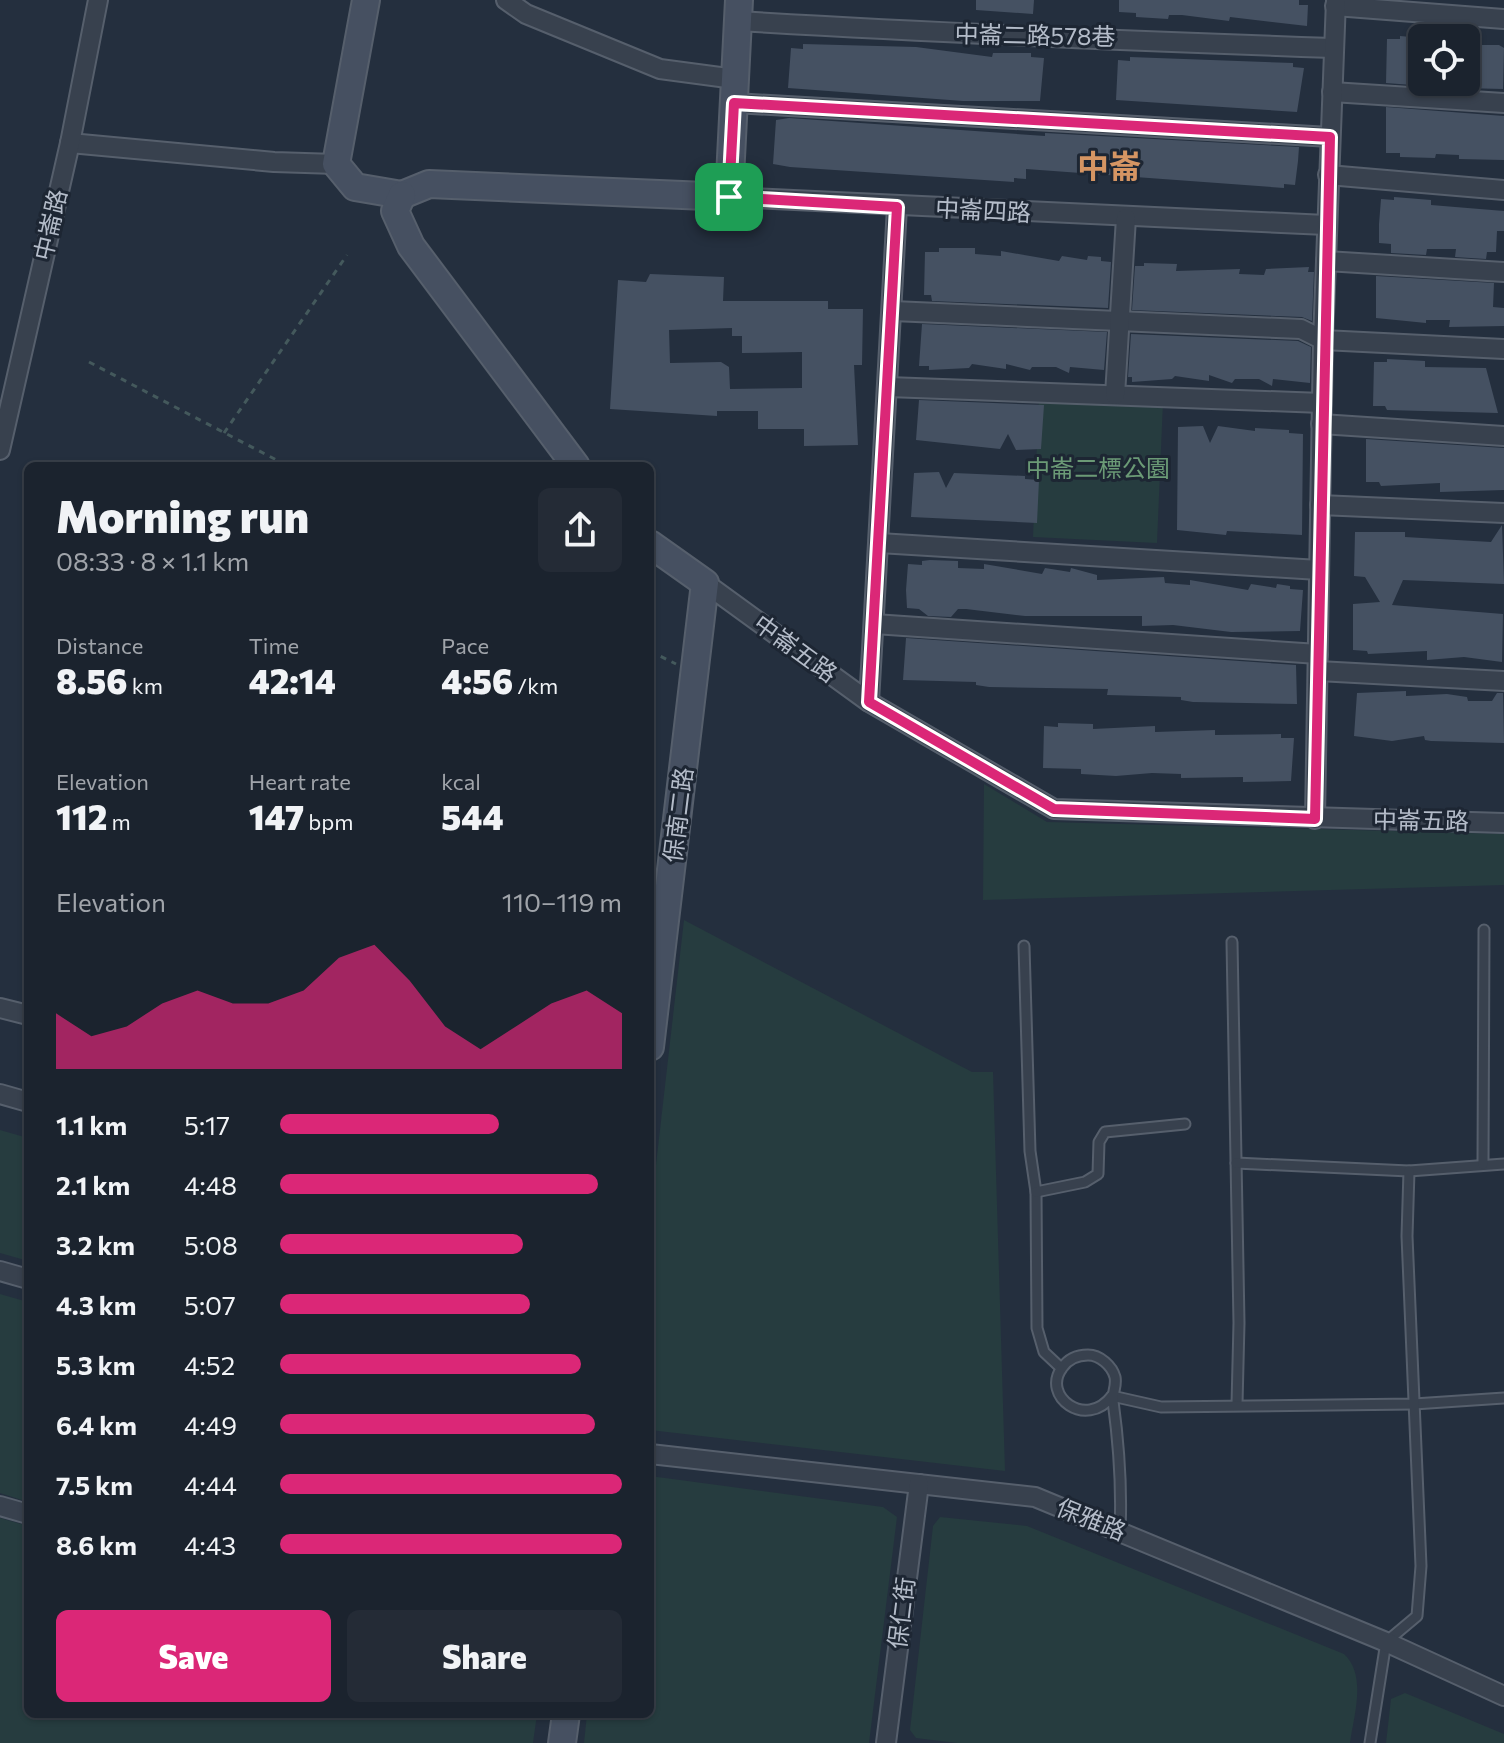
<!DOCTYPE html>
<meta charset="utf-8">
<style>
:root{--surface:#1b232e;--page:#242b36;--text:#f1f3f6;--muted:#a0a4aa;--line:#39404a;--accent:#db2777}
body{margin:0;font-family:Commissioner,"Noto Sans TC",sans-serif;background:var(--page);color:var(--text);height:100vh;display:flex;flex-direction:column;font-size:30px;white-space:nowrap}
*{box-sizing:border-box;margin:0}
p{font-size:26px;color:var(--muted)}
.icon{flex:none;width:44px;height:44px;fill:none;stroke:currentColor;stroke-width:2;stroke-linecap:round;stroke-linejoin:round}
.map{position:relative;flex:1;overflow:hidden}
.side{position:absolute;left:24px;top:462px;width:630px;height:1256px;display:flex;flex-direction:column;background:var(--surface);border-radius:12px;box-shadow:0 2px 6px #0004,0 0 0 2px var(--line)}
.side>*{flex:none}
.buttons{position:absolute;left:1408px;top:24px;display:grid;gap:16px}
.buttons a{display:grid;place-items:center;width:72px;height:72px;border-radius:12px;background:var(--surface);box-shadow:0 2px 6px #0004,0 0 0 2px var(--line);font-size:40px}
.pin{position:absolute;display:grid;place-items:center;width:68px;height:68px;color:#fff;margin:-34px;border-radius:16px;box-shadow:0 4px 12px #0006}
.round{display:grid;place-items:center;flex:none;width:84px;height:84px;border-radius:12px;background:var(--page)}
.overview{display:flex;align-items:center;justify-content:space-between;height:136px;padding:0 32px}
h1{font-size:44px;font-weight:800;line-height:60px}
.figures{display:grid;grid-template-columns:repeat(3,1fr);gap:12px;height:136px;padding:8px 32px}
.figures div{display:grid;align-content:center}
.figures b{font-size:34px;font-weight:800}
.figures small{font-size:22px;font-weight:400}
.figures p{font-size:22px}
.chart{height:224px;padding:16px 32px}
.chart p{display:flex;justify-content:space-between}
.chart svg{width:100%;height:144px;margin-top:8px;fill:var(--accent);opacity:.7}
.cta{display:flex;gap:16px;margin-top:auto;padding:16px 32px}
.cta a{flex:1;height:92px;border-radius:12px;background:var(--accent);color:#fff;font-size:32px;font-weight:800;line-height:92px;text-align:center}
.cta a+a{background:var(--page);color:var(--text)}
ul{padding:0 32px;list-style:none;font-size:26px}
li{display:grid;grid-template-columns:128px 96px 1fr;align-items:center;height:60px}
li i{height:20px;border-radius:10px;background:var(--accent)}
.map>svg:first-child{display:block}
</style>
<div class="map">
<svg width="1504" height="1743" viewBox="0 0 1504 1743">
<rect width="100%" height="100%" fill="#242f3e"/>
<!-- green -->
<g fill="#263c3f">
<polygon points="1039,396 1163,402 1157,543 1033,537"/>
<polygon points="984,784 1047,822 1504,834 1504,885 983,900"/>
<polygon points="684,920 972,1072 993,1072 1005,1471 650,1430 650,1217"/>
<polygon points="0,1130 28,1138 28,1261 0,1253"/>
<polygon points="0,1294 28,1302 28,1502 0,1493"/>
<polygon points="650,1476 883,1507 897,1517 869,1743 584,1743 587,1714 650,1714"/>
<path d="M940,1517L1027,1526L1344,1654C1367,1676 1354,1714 1350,1743H957L916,1738L910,1730L933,1526Z"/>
<polygon points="0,1518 28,1526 28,1714 537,1714 533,1743 0,1743"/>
<polygon points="1405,1693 1504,1734 1504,1743 1386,1743 1391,1699"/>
</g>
<!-- building -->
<g fill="#455162" fill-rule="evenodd">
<polygon points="976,0 1034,0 1033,14 976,10"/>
<polygon points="1119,0 1299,0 1299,5 1308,5 1307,26 1230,17 1229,21 1182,15 1169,15 1168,19 1136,17 1136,13 1119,12"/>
<polygon points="1400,36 1422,38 1422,82 1438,82 1438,87 1386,83 1387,39 1400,39"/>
<polygon points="803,44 916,47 992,57 993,53 1031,53 1031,57 1044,58 1040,101 963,101 788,88 791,48 803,49"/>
<polygon points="1466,45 1499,45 1504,48 1503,89 1463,88"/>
<polygon points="1130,57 1293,63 1293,67 1304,68 1297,112 1116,100 1118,60 1130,61"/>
<polygon points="1386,107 1504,116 1504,160 1459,159 1459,155 1436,154 1435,158 1400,157 1400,153 1386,153"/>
<polygon points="789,118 1045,136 1045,133 1299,147 1298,161 1295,185 1284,184 1284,188 1026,169 1026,179 1014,178 1014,182 790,167 773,164 776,120"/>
<polygon points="1394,197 1431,200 1431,205 1504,211 1504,231 1497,231 1496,252 1487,252 1486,259 1455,257 1456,249 1427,249 1426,255 1391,253 1391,244 1379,243 1379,224 1381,199 1394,200"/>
<polygon points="939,248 975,248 975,254 1001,256 1001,251 1059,261 1062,256 1087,260 1088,256 1101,257 1101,261 1111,262 1108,308 932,301 931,295 924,295 925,252 939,252"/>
<polygon points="1144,263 1177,264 1176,271 1240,269 1239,274 1264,275 1266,269 1309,267 1308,272 1314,272 1312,321 1302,317 1132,310 1135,266 1144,266"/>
<path d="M650,274L724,277L723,301H828V309H863L862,365H854L858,445L804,446V429H758V411H717V416L610,409L618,280L646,282ZM732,328V336H742V353L802,352V388L730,389L729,367L721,362L670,363L669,330Z"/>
<polygon points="1376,276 1494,283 1493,307 1504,308 1504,326 1449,327 1450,320 1426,320 1426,323 1376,318"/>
<polygon points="922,324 1107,332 1104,370 1070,367 1069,373 1056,367 1032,367 1030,370 1006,364 1006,369 972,364 969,368 929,370 929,366 919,366"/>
<polygon points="1131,334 1298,341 1311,347 1310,383 1273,379 1272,386 1259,379 1235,379 1232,383 1209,375 1209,381 1175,376 1172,379 1132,382 1132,377 1128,377"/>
<polygon points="1387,359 1425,361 1425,367 1486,368 1498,413 1387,410 1385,406 1373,406 1374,362 1387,362"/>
<polygon points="919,400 1044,405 1041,449 1016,450 1008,434 1000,449 916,440"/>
<polygon points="1203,426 1210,443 1218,426 1255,431 1255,428 1289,430 1289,433 1303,434 1302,535 1227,531 1226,535 1177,530 1178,427"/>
<polygon points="1366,439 1504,448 1504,490 1440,492 1440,483 1381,486 1379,482 1366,482"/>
<polygon points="939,472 946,488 954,473 1025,476 1025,479 1039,480 1037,523 911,517 914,473"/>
<polygon points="1502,525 1504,584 1403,580 1392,605 1503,614 1502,662 1464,657 1427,660 1427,651 1368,654 1367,651 1353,650 1353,604 1380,602 1365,577 1354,576 1355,532 1405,532 1405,537 1491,542"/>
<polygon points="930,560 958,561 958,568 984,569 984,564 1042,574 1045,568 1070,572 1071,568 1097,575 1097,580 1164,577 1165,583 1190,585 1190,580 1248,590 1251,584 1276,588 1277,584 1290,586 1290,589 1303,590 1300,631 1231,632 1173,625 1142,626 1142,616 1025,616 966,609 958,609 951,617 928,616 919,609 907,608 906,590 908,564 922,565 922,561"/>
<polygon points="906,638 1296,665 1297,704 1193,702 1181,700 1181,697 1107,695 1108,689 989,687 976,685 976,682 903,680"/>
<polygon points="1406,691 1406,696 1447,694 1467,697 1468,701 1492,701 1497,693 1503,693 1504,743 1431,741 1425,740 1424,736 1392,741 1354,736 1357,693"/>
<polygon points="1058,723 1093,724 1093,729 1155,726 1155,732 1215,730 1215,735 1281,734 1281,738 1294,738 1291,781 1243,782 1243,777 1181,778 1181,774 1152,773 1116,776 1081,774 1081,769 1043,768 1044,726 1058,727"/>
</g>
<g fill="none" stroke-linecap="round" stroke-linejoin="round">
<!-- lane casing -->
<g stroke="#565f6c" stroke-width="13">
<g id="lane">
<polyline points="1232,942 1239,1323 1237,1404"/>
<polyline points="1024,946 1030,1151 1036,1192 1037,1328 1044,1352 1061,1368"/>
<polyline points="1236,1163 1409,1171 1504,1164"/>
<polyline points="1483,1164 1484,930"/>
<polyline points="1036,1192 1085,1182 1098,1174 1099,1142 1105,1132 1185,1124"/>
<polyline points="1112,1396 1161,1407 1414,1404 1504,1398"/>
<path d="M1112,1396C1086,1430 1041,1396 1062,1368C1068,1359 1078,1355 1088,1355C1100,1355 1112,1366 1115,1377C1117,1386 1112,1393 1113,1401C1119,1445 1122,1487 1120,1531"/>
<polyline points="1370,1743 1386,1642 1417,1616 1421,1566 1407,1236 1409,1171"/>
</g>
</g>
<!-- street casing -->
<g stroke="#565f6c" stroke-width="22">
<g id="street">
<polyline points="506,0 526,14 660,69 735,79"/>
<polyline points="1335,6 1504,19"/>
<path d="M738,21C936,33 1135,41 1333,48"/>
<polyline points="1332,92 1504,103"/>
<polyline points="734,103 1330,137"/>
<polyline points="70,143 274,162 336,164"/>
<polyline points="1328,175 1504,190"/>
<polyline points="729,197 1326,225"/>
<polyline points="1326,261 1504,272"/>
<polyline points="893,311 1301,329 1323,340 1504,349"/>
<polyline points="888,387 1322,403"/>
<polyline points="1115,395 1126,218"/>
<polyline points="1321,424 1504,436"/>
<polyline points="0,450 70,143 98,0"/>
<polyline points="1320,505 1504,513"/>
<polyline points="879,543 1319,570"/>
<polyline points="705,583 869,702 1054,809 1504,823"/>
<polyline points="874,624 1318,654"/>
<polyline points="1318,671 1504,681"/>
<polyline points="869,702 897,207"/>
<polyline points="1315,819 1323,340 1336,0"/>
<polyline points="0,1008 28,1015"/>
<polyline points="0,1094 28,1102"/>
<polyline points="0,1271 28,1279"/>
<polyline points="650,1454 1035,1497 1386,1642 1504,1696"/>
<polyline points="0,1506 28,1514"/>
<polyline points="886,1743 919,1484"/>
</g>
</g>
<!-- secondary casing -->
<g stroke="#565f6c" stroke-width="30">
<g id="secondary">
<polyline points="366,0 336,164 355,187 402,195"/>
<polyline points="402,195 429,184 729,197 739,0"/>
<polyline points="402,195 395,211 411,246 576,466"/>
<polyline points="650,544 705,583 650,1047"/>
<polyline points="562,1743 566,1714"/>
</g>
</g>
<!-- path -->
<g stroke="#44595c" stroke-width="3" stroke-dasharray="6 6" stroke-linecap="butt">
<polyline points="89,362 288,466"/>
<polyline points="224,433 347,255"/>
<polyline points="650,651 676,664"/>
</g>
<!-- lane -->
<use href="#lane" stroke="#38414e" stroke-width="9"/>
<!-- street -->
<use href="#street" stroke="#38414e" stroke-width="18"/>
<!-- secondary -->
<use href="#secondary" stroke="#465061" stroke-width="26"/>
</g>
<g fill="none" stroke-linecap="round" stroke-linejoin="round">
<!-- route casing -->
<g stroke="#fff" stroke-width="16">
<polygon id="route" points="734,103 1330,137 1315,819 1054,809 869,702 897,207 729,197"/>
</g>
<!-- route -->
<use href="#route" stroke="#db2777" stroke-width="10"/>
</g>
<g text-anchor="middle" stroke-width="6" stroke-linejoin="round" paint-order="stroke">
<!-- street labels -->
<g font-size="24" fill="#b4bcc9" stroke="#1d2633">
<text transform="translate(1035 36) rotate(1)" y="8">中崙二路578巷</text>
<text transform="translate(983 211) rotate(3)" y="8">中崙四路</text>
<text transform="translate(51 225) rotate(-77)" y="8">中崙路</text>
<text transform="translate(795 649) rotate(36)" y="8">中崙五路</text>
<text transform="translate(679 815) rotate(-83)" y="8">保南二路</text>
<text transform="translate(1421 821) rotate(1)" y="8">中崙五路</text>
<text transform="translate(1091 1520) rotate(22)" y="8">保雅路</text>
<text transform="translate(902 1613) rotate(-83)" y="8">保仁街</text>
</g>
<!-- park labels -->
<g font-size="24" fill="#6b9a76" stroke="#1d2633">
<text x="1098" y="477">中崙二標公園</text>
</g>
<!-- district labels -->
<g font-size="32" font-weight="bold" fill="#d59563" stroke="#1d2633">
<text x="1109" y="178">中崙</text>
</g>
</g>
</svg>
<div class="buttons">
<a><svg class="icon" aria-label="locate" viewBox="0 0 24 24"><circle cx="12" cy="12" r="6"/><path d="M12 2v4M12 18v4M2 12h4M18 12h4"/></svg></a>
</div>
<div class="pin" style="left:729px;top:197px;background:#1e9e55"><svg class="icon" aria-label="arrive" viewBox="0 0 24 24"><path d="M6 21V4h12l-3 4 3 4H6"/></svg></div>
<section class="side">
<div class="overview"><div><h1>Morning run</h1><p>08:33 · 8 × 1.1 km</p></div><a class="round"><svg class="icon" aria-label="share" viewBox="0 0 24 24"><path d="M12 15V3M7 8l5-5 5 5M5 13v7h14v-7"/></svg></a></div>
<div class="figures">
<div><p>Distance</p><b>8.56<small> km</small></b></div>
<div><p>Time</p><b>42:14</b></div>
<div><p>Pace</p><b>4:56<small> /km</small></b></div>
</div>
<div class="figures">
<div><p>Elevation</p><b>112<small> m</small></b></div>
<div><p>Heart rate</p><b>147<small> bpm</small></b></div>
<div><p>kcal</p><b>544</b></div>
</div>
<div class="chart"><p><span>Elevation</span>110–119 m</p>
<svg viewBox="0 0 160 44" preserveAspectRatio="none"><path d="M0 44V27L10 34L20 31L30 24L40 20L50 24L60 24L70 20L80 10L90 6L100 17L110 31L120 38L130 31L140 24L150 20L160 27V44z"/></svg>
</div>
<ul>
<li><b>1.1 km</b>5:17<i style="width:64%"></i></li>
<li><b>2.1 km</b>4:48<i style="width:93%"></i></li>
<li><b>3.2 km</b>5:08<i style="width:71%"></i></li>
<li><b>4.3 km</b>5:07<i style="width:73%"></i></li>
<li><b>5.3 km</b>4:52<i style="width:88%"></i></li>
<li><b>6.4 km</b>4:49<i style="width:92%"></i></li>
<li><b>7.5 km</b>4:44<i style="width:100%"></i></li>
<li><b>8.6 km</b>4:43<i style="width:100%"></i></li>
</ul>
<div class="cta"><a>Save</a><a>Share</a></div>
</section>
</div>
